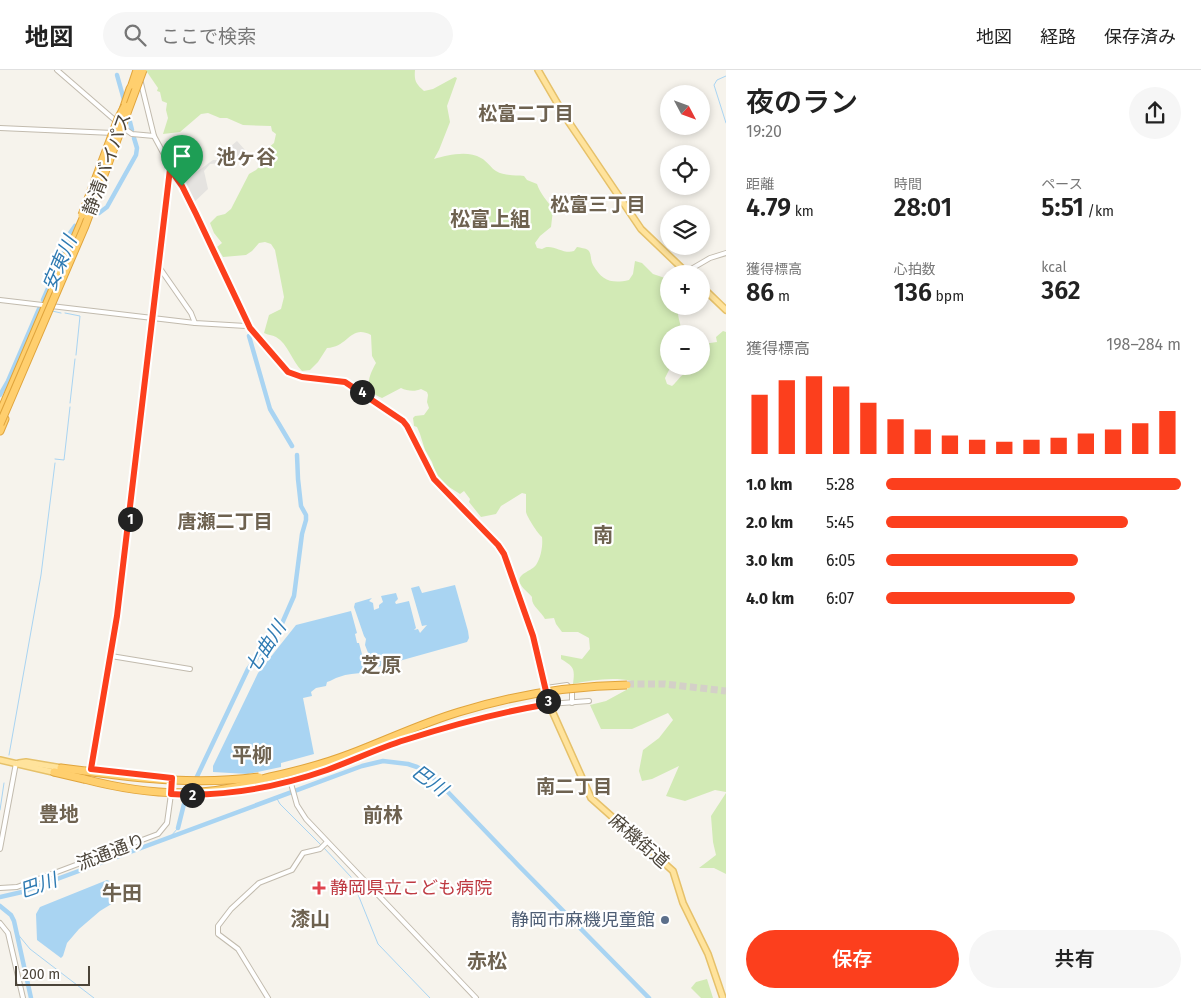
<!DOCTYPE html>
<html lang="ja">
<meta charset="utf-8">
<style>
:root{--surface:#fff;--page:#f6f6f6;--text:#222;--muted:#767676;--line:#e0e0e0;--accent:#fc3f1d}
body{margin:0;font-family:"Fira Sans","Noto Sans JP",sans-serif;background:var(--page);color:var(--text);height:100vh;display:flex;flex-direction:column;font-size:19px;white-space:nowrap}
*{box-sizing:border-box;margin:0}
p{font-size:16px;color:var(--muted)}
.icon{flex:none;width:28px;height:28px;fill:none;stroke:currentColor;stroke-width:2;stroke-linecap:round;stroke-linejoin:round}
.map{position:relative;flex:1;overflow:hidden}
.panel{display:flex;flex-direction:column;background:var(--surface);width:475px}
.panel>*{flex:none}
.needle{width:32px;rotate:131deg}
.buttons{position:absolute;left:660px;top:15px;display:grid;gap:10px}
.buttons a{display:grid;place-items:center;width:50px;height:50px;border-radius:50%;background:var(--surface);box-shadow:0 2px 8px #0003;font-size:25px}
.scale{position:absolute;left:15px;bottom:12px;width:75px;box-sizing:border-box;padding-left:5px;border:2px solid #4b4439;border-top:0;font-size:14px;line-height:18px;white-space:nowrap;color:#4b4439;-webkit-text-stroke:4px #fff;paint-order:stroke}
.pin{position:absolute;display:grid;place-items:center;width:42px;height:42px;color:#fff;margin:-51px -21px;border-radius:50% 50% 50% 0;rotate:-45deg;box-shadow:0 0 5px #0007}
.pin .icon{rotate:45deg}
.km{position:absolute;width:25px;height:25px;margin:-12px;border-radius:50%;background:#222;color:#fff;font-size:14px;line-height:25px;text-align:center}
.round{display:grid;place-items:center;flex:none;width:52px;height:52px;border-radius:26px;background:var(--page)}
.head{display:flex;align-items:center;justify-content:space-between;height:85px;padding:0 20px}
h1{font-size:28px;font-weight:600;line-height:38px}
.metrics{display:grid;grid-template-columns:repeat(3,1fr);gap:8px;height:85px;padding:5px 20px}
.metrics div{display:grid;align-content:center}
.metrics b{font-size:25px;font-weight:600}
.metrics small{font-size:14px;font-weight:400}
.metrics p{font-size:14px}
.chart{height:140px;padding:10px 20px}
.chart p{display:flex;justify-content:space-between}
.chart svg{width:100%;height:90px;margin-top:5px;stroke:var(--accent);stroke-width:6}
.primary-button{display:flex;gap:10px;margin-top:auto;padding:10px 20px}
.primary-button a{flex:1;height:58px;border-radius:30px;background:var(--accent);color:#fff;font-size:20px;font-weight:600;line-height:58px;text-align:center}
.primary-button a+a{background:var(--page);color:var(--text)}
ul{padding:0 20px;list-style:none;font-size:16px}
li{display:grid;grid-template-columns:80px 60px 1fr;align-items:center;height:38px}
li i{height:12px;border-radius:6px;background:var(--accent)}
header{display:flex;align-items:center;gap:30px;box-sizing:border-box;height:70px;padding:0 25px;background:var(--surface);border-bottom:1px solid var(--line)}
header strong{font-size:24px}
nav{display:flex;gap:28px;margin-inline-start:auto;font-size:18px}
.search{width:350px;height:45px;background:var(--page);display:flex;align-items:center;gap:12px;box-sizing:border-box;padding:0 18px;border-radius:28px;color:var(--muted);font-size:19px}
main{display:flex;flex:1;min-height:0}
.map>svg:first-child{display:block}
</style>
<header>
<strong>地図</strong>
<div class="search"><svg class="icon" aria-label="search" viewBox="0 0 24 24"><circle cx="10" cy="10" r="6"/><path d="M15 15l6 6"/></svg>ここで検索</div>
<nav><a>地図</a><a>経路</a><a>保存済み</a></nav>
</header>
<main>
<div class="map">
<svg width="726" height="928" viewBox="0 0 726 928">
<rect width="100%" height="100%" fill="#f6f3ec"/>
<!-- green -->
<g fill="#d2eab5">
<path d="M136,0H415C414,11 416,14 424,21L433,19L455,7L457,8L447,36L450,52L439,80L434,89C447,85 468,80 481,88C487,91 491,98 496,101C504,106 515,105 524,106L527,110L537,114C540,124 548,131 553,140L551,157L540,166L535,173L537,178L542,179C551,172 563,185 574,181L577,177C581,178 585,178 588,180C592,184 590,190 593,195C602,211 612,214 629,210L633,204L635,191L642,193L653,204L668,209L669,236H678C676,245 682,254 681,264H669V296H671L665,308L667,314L672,316C677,312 679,307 684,304L687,296H701V277L703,274L717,272L716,267L723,261L726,262V722L715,720L685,731L666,726L679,696L652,709L642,711L639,701L643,680L659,668L673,650L668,643L632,659H601L590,635L606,631L628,619L632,611C613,607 592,610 573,614C575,598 574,597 561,589V585L582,589L590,579L589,568L578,562H562L556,554L554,548L545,549C541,541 531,536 532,527C529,523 523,519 521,515C514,504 531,502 536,495C541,487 543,476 542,467C538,464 527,447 526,442C526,436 526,430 526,424L522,423L501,436L496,444L481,447L469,432L470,429L464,421L460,424L438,410L432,392L425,380L420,364L417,357L414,356L413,348L415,346L424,345L429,338L427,332L428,325L427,322L421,319C415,322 407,321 401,318L382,328C363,321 368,307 376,293L372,286L371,265C350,254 349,277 327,278L318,292L310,300L302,301C292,291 288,274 276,267C272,265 268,265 264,263L269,245L281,239L284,227L275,180L271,174L265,172L259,173L252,181L246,185L223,187L217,177L222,173L214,163L210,153L217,146L225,144L231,139L249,104L256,100L265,91L268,78L274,73L276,64L272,61L271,56L243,55L227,48H220L208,43L201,44L180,62L163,64L168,48L166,40L167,33L162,31L160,22L157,21L158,18L147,2L136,1Z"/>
<polygon points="726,723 726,804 714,798 699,798 716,785 713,772 711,746"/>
<polygon points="707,909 713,928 701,928 691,918 696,912"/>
</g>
<!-- parking -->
<polygon fill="#e5e3e0" points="237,71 245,80 236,92 233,90 231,93 234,96 231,99 222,93 210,94 204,101 208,119 192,134 186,120 186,113 194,104 213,90 217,90 217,88"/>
<!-- water -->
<g fill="#a9d4f2">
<polygon points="455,515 468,561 469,568 467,572 374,598 365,575 366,569 364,566 354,537 355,533 372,528 369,531 373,533 374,540 379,538 379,535 383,532 381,526 396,523 398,529 395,532 396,534 409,531 416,558 414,560 418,559 420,563 427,555 422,556 411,518 419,516 422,523"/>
<path d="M351,541L357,563L355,564L357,573H359L366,599L365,603C356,603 347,604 339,607C335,608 331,611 327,612L326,616L316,618L311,622L312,626L303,628L314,684L281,693V697L248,704L213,702V696L258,603L296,555Z"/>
<polygon points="107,810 112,812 110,817 114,830 113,833 100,841 79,859 67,873 63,886 61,888 37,870 36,844 40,837"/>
</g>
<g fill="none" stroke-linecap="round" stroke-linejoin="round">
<!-- stream -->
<g stroke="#a9d4f2" stroke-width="1">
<polyline points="726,6 717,10 714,15 726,53"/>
<polyline points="52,241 61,243"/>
<polyline points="65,243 80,246 76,285"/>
<polyline points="70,333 75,289"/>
<polyline points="55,389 64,390 70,337"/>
<polyline points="9,685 41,505 55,393"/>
<polyline points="276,727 280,734 321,775"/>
<polyline points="0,740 4,713"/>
<polyline points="171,766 178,758"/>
<polyline points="324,778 351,807 378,874 430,928"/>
<polyline points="16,862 30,879 94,928"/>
</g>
<!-- river -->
<g stroke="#a9d4f2" stroke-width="4.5">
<polyline points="117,5 124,30"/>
<polyline points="128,44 132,60"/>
<polyline points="99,143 107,137 136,85 137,78 134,68"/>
<polyline points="43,230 67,175 70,163 75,156"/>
<polyline points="249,266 270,339 292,376"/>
<polyline points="0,325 8,311 39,239"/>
<polyline points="178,758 184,734 248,599 280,558 294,526 302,464 306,450 306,445 301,436 298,409 297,385"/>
<polyline points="0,827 22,822 362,696 383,691 408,694 417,697 430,705 444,718 518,795 649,928"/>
<polyline points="0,836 11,845 14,851 31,928"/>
</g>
<!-- highway-tunnel -->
<polyline stroke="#d4d0c8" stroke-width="7" stroke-dasharray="7 3.5" stroke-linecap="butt" points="627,614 665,614 726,621"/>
<!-- minor casing -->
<g stroke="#c2bbae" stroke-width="6">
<g id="minor">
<polyline points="57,0 117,52"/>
<polyline points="140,9 154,66 196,144 250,258 288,302 292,305 345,312 403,351 407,356 434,409 498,475 504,484 533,566 549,634 589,631"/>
<polyline points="122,57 132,64 154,66"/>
<polyline points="0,58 113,63"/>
<polyline points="159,197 191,243 195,253"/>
<polyline points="686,202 710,188 726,183"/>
<polyline points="0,230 195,253 246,256 250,258"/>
<polyline points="111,586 190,599"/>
<polyline points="546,618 567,615 572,621 572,633"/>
<polyline points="91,699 117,547 170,99"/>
<polyline points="290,710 297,735 306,749 476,928"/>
<polyline points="0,779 16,693"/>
<polyline points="0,818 17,817 158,764 167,753 171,724"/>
<polyline points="0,853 8,863 23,928"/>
<polyline points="268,928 238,879 218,864 218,856 231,839 259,813 292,800 303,783 320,779 327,772"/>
</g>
</g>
<!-- major casing -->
<g stroke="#e6c16a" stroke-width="8">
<g id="major">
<polyline points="538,0 566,48 641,159 688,204"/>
<polyline points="701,216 726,240"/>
<polyline points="0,690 57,703"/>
<polyline points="19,693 26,692 62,698"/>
<path d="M213,724C251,720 289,712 325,700C352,692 377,679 404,670C451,655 500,642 549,634L591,728L673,801L683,833L708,884L723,928"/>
</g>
</g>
<!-- highway casing -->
<g stroke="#e0a43c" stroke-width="9">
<g id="highway">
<polyline points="123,40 130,19 135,10"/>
<polyline points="0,343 87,139"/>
<polyline points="0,361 5,349"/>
<polyline points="61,698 85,701"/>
<polyline points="54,702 84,709"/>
</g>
</g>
<!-- minor -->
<use href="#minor" stroke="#fff" stroke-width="4"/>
<!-- major -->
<use href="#major" stroke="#ffe39c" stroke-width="5"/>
<!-- highway -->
<use href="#highway" stroke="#ffcf6e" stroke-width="7"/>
<!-- highway-bridge casing -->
<g stroke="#e0a43c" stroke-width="9" stroke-linecap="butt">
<g id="highway-bridge">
<polyline points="132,15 137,0"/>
<polyline points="82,145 118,49 125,36"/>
<polyline points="0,354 85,156 143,0"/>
<path d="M85,701C143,709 200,715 259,707"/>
<path d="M84,709C130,721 183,728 230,718C244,716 257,710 270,707C297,701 324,694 350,684C387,670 422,653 459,642C514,625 570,616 627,615"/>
</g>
</g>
<!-- highway-bridge -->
<use href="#highway-bridge" stroke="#ffcf6e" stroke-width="7"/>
</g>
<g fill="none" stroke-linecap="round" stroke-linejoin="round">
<!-- route casing -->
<g stroke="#fff" stroke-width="10">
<path id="route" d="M170,99L182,116L196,144L250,258L288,302L302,307L345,312L403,351L407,356L434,409L498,475L504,484L533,566L549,634C501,642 452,655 405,670C379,678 354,690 327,700C278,717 223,727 171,724L172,708L91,699L117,546Z"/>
</g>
<!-- route -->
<use href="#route" stroke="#fc3f1d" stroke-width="6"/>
</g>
<!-- markers -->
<path fill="#e0444e" stroke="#fff" stroke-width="2" d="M316.5 810.5h5v5h5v5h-5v5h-5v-5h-5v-5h5z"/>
<circle fill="#5c6f8a" stroke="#fff" stroke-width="2" cx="665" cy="850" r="5"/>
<g text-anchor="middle" stroke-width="4.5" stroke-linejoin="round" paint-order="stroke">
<!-- street labels -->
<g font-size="18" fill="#4b4439" stroke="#fff">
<text transform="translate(107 94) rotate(-70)" y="6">静清バイパス</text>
<text transform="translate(639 771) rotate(41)" y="6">麻機街道</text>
<text transform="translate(111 782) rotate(-21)" y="6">流通通り</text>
</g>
<!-- health labels -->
<g font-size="18" fill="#be3a42" stroke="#fff" text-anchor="start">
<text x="330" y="824">静岡県立こども病院</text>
</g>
<!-- service labels -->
<g font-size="18" fill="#4e5e75" stroke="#fff" text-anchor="end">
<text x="655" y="856">静岡市麻機児童館</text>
</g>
<!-- neighbourhood labels -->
<g font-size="19" font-weight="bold" fill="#6e6250" stroke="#fff">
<text x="526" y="50">松富二丁目</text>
<text x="598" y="141">松富三丁目</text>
<text x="225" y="458">唐瀬二丁目</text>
<text x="574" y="723">南二丁目</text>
</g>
<!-- water labels -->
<g font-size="19" font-style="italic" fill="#2e7ab2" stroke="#fff">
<text transform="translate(59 193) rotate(-67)" y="7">安東川</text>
<text transform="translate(265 577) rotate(-57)" y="7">七曲川</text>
<text transform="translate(430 710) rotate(36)" y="7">巴川</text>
<text transform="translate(38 815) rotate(-19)" y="7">巴川</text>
</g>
<!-- quarter labels -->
<g font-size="20" font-weight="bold" fill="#6e6250" stroke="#fff">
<text x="246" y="94">池ヶ谷</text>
<text x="490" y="156">松富上組</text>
<text x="603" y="472">南</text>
<text x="381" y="602">芝原</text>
<text x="252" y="692">平柳</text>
<text x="59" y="751">豊地</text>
<text x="383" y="752">前林</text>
<text x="122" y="830">牛田</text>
<text x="310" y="856">漆山</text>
<text x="487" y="898">赤松</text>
</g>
</g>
</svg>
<div class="buttons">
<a><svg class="needle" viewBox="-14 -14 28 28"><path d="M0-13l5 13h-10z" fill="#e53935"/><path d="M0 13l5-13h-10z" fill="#767676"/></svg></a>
<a><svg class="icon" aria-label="locate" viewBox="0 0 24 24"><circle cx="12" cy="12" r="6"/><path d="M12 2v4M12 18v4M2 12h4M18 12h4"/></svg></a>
<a><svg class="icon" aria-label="layers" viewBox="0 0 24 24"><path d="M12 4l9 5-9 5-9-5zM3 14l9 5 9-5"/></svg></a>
<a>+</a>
<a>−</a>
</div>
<div class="scale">200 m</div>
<div class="pin" style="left:182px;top:116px;background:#1e9e55"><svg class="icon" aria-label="arrive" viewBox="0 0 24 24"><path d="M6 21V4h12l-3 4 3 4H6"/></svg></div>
<b class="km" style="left:130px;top:449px">1</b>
<b class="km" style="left:192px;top:725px">2</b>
<b class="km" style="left:548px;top:631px">3</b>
<b class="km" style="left:362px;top:322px">4</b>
</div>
<section class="panel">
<div class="head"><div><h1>夜のラン</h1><p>19:20</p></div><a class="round"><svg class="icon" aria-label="share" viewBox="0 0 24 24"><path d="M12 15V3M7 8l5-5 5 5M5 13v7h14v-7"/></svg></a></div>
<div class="metrics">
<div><p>距離</p><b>4.79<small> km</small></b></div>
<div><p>時間</p><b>28:01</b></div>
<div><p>ペース</p><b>5:51<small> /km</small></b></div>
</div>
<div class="metrics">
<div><p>獲得標高</p><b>86<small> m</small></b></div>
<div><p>心拍数</p><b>136<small> bpm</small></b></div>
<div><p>kcal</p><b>362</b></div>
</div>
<div class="chart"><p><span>獲得標高</span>198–284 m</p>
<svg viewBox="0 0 160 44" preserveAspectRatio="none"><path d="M5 44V15M15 44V8M25 44V6M35 44V11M45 44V19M55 44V27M65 44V32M75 44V35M85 44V37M95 44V38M105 44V37M115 44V36M125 44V34M135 44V32M145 44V29M155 44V23"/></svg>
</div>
<ul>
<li><b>1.0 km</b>5:28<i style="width:100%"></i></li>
<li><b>2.0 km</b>5:45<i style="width:82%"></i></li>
<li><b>3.0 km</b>6:05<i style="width:65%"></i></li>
<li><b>4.0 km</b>6:07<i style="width:64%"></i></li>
</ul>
<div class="primary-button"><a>保存</a><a>共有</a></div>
</section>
</main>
